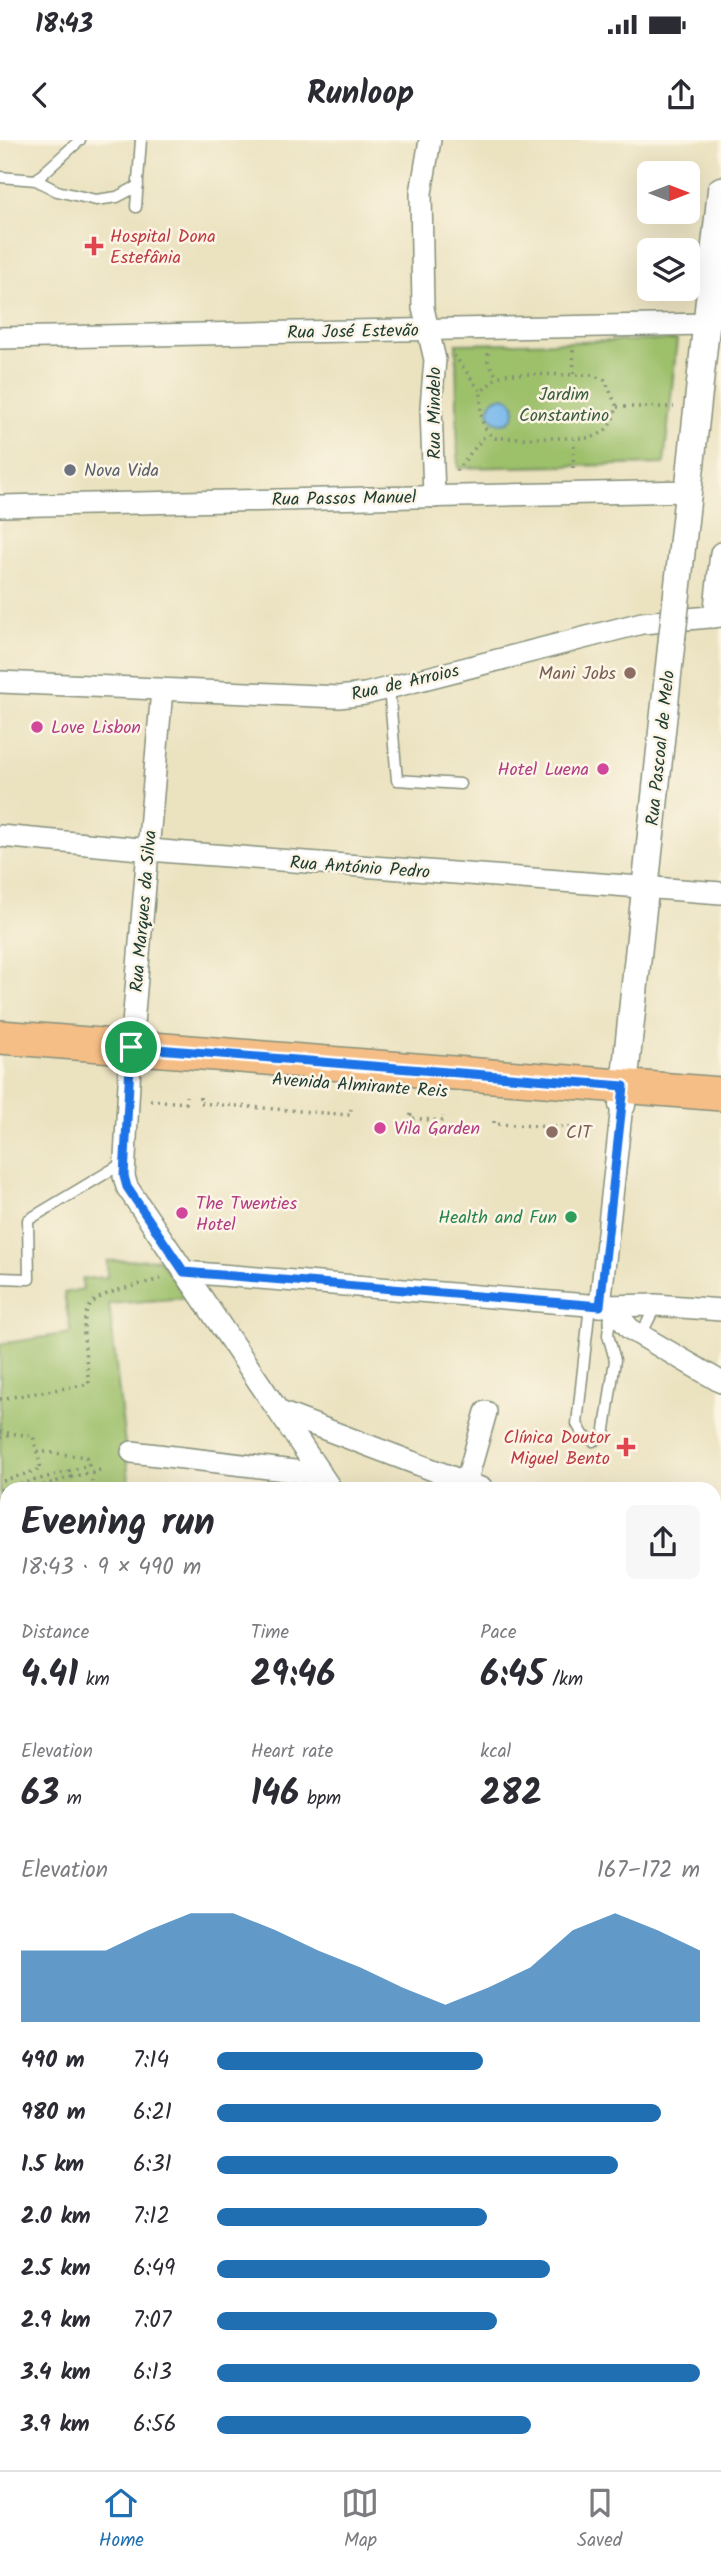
<!DOCTYPE html>
<meta charset="utf-8">
<style>
:root{--surface:#fff;--page:#f7f7f7;--text:#2b2b33;--muted:#7c7c81;--line:#e1e1e2;--accent:#1f6fb2}
body{margin:0;font-family:Kalam,sans-serif;background:var(--page);color:var(--text);height:100vh;display:flex;flex-direction:column;font-size:26px;white-space:nowrap}
*{box-sizing:border-box;margin:0}
p{font-size:23px;color:var(--muted)}
.icon{flex:none;width:38px;height:38px;fill:none;stroke:currentColor;stroke-width:2;stroke-linecap:round;stroke-linejoin:round}
.map{position:relative;flex:1;overflow:hidden}
.drawer{position:absolute;left:0px;top:1342px;width:721px;height:989px;display:flex;flex-direction:column;background:var(--surface);border-radius:21px 21px 0 0;box-shadow:0 7px 28px #0002}
.drawer>*{flex:none}
.needle{width:46px;rotate:90deg}
.buttons{position:absolute;left:637px;top:21px;display:grid;gap:14px}
.buttons a{display:grid;place-items:center;width:63px;height:63px;border-radius:10px;background:var(--surface);box-shadow:0 7px 28px #0002;font-size:35px}
.pin{position:absolute;display:grid;place-items:center;width:60px;height:60px;color:#fff;margin:-30px;border:4px solid #fff;border-radius:50%;box-shadow:0 2px 7px #0007}
.round{display:grid;place-items:center;flex:none;width:74px;height:74px;border-radius:10px;background:var(--page)}
.overview{display:flex;align-items:center;justify-content:space-between;height:119px;padding:0 21px}
h1{font-size:38px;font-weight:600;line-height:52px}
.figures{display:grid;grid-template-columns:repeat(3,1fr);gap:10px;height:119px;padding:7px 21px}
.figures div{display:grid;align-content:center}
.figures b{font-size:35px;font-weight:600}
.figures small{font-size:19px;font-weight:400}
.figures p{font-size:19px}
.chart{height:196px;padding:14px 21px}
.chart p{display:flex;justify-content:space-between}
.chart svg{width:100%;height:126px;margin-top:7px;fill:var(--accent);opacity:.7}
ul{padding:0 21px;list-style:none;font-size:23px}
li{display:grid;grid-template-columns:112px 84px 1fr;align-items:center;height:52px}
li i{height:18px;border-radius:9px;background:var(--accent)}
.status{display:flex;justify-content:space-between;align-items:center;height:49px;padding:0 35px;background:var(--surface);direction:ltr}
.status svg{height:19px;fill:currentColor}
header{display:flex;justify-content:space-between;align-items:center;height:91px;padding:0 21px;background:var(--surface);font-size:32px;font-weight:600}
.dock{display:flex;justify-content:space-around;align-items:center;height:98px;border-top:2px solid var(--line);background:var(--surface);font-size:19px;color:var(--muted)}
.dock a{display:grid;justify-items:center;gap:4px}
.dock .current{color:var(--accent)}
.map>svg:first-child{display:block}
</style>
<div class="status"><b>18:43</b><svg viewBox="0 0 49 12"><path d="M0 12V9h3v3zM5 12V6h3v6zM10 12V3h3v9zM15 12V0h3v12zM26 1h20v11H26zM47 4h2v5h-2z"/></svg></div>
<header><svg class="icon" aria-label="back" viewBox="0 0 24 24"><path d="M15 5l-7 7 7 7"/></svg>Runloop<svg class="icon" aria-label="share" viewBox="0 0 24 24"><path d="M12 15V3M7 8l5-5 5 5M5 13v7h14v-7"/></svg></header>
<div class="map">
<svg width="721" height="2330" viewBox="0 0 721 2330">
<rect width="100%" height="100%" fill="#fcf5e5"/>
<filter id="ink" filterUnits="userSpaceOnUse"><feTurbulence type="fractalNoise" baseFrequency=".0143" numOctaves="2"/><feDisplacementMap in="SourceGraphic" scale="14" xChannelSelector="R" yChannelSelector="G"/><feConvolveMatrix kernelMatrix="1 2 1 2 8 2 1 2 1" color-interpolation-filters="sRGB"/></filter>
<filter id="wash" filterUnits="userSpaceOnUse"><feTurbulence type="fractalNoise" baseFrequency=".00686" numOctaves="4" result="noise"/><feDisplacementMap in="SourceGraphic" scale="28" xChannelSelector="R" yChannelSelector="G"/><feGaussianBlur stdDeviation="1.57" result="paint"/><feColorMatrix in="noise" values="0 0 0 0 0 0 0 0 0 0 0 0 0 0 0 0 0 1.4 0 .05"/><feComposite in="paint" operator="in"/></filter>
<g filter="url(#wash)">
<rect width="100%" height="100%" fill="#ebe2c0"/>
<!-- green -->
<g fill="#9dc06b" stroke="#5e7e50" stroke-width="2">
<polygon points="677,200 664,324 458,328 456,204"/>
<polygon points="159,1119 186,1158 109,1164 130,1349 7,1349 7,1506 0,1508 0,1204 71,1193 64,1153 83,1149 82,1139 107,1137 107,1121"/>
</g>
<!-- water -->
<circle fill="#78b8ec" stroke="#4c7a90" stroke-width="2" cx="502" cy="270" r="13"/>
</g>
<g filter="url(#ink)">
<g fill="none" stroke-linecap="round" stroke-linejoin="round">
<!-- service casing -->
<g stroke="#85907a" stroke-width="13">
<g id="service">
<polyline points="0,37 36,40 57,51 96,60 117,57 138,46"/>
<polyline points="36,40 80,0"/>
<polyline points="136,67 141,0"/>
<polyline points="389,547 397,640 460,644"/>
<polyline points="0,1138 29,1139 28,1080 123,1023"/>
<polyline points="590,1165 577,1284 584,1296 593,1301 604,1296 615,1220 608,1195 611,1167"/>
<polyline points="641,1195 656,1165"/>
<polyline points="0,1560 7,1561"/>
<polyline points="714,1627 721,1625"/>
</g>
</g>
<!-- minor casing -->
<g stroke="#85907a" stroke-width="24">
<g id="minor">
<polyline points="430,0 421,53 423,168 435,220 431,267 434,357"/>
<polyline points="0,198 706,184"/>
<polyline points="0,366 689,351"/>
<polyline points="714,477 721,413"/>
<polyline points="0,542 339,557 365,554 642,483 721,476"/>
<polyline points="162,550 131,907 124,1036 127,1047 331,1349"/>
<polyline points="0,696 173,712 721,753"/>
<polyline points="184,1132 600,1166 656,1165 721,1170"/>
<polyline points="600,1166 622,965"/>
<polyline points="611,1167 630,1189 721,1242"/>
<polyline points="280,1272 483,1349"/>
<polyline points="132,1312 320,1334"/>
<polyline points="466,1343 486,1272"/>
<polyline points="714,1436 721,1438"/>
<polyline points="0,1708 7,1708"/>
<polyline points="714,1827 721,1827"/>
<polyline points="714,1943 721,1917"/>
<polyline points="0,2077 7,2071"/>
<polyline points="714,2190 721,2193"/>
<polyline points="330,2324 334,2330"/>
<polyline points="4,2330 7,2288"/>
<polyline points="116,2330 116,2324"/>
<polyline points="171,2330 181,2324"/>
<polyline points="450,2330 460,2324"/>
<polyline points="610,2330 612,2324"/>
</g>
</g>
<!-- tertiary casing -->
<g stroke="#85907a" stroke-width="29">
<g id="tertiary">
<polyline points="676,463 721,50"/>
<polyline points="622,965 672,498"/>
</g>
</g>
<!-- primary casing -->
<g stroke="#85907a" stroke-width="36">
<polyline id="primary" points="0,897 721,954"/>
</g>
<!-- path -->
<g stroke="#85907a" stroke-width="3.5" stroke-dasharray="2 5" stroke-linecap="butt">
<polyline points="573,210 574,234"/>
<polyline points="488,213 488,222 497,237"/>
<polyline points="454,215 481,252"/>
<path d="M506,234L592,235L605,240L617,267C612,284 607,293 590,298H495C478,286 481,271 481,252L497,237Z"/>
<polyline points="617,267 674,267"/>
<polyline points="573,328 574,299"/>
<polyline points="456,331 487,293"/>
<polyline points="200,957 200,963 350,975 351,969"/>
<polyline points="150,960 186,963 186,956"/>
<polyline points="411,974 410,978 443,981 443,976"/>
<polyline points="494,981 494,984 582,988"/>
<path d="M0,1259L89,1244C78,1154 78,1160 165,1138"/>
<polyline points="0,1292 33,1296 41,1329 0,1342"/>
<polyline points="0,1298 11,1295"/>
<polyline points="37,1311 86,1317 89,1325 69,1331"/>
<polyline points="71,1337 104,1329"/>
<polyline points="91,1349 93,1333"/>
<polyline points="0,1350 69,1331 71,1337 31,1349"/>
<polyline points="0,1359 7,1357"/>
</g>
<!-- service -->
<use href="#service" stroke="#fff" stroke-width="10"/>
<!-- minor -->
<use href="#minor" stroke="#fff" stroke-width="21"/>
<!-- tertiary -->
<use href="#tertiary" stroke="#fff" stroke-width="26"/>
<!-- primary -->
<use href="#primary" stroke="#f6be87" stroke-width="33"/>
<!-- tertiary-bridge casing -->
<g stroke="#85907a" stroke-width="29" stroke-linecap="butt">
<polyline id="tertiary-bridge" points="672,498 676,463"/>
</g>
<!-- tertiary-bridge -->
<use href="#tertiary-bridge" stroke="#fff" stroke-width="26"/>
</g>
</g>
<g fill="none" stroke-linecap="round" stroke-linejoin="round" filter="url(#ink)">
<!-- route casing -->
<g stroke="#fff" stroke-width="14">
<polygon id="route" points="131,907 624,946 600,1166 184,1132 127,1047 124,1036"/>
</g>
<!-- route -->
<use href="#route" stroke="#1a73e8" stroke-width="9"/>
</g>
<!-- markers -->
<g fill="#e0444e" stroke="#fcf5e5" stroke-width="2.5">
<path d="M90.5 95.5h7v7h7v7h-7v7h-7v-7h-7v-7h7z"/>
<path d="M622.5 1296.5h7v7h7v7h-7v7h-7v-7h-7v-7h7z"/>
</g>
<circle fill="#6b7280" stroke="#fcf5e5" stroke-width="2.5" cx="70" cy="330" r="7"/>
<g fill="#8d6e63" stroke="#fcf5e5" stroke-width="2.5">
<circle cx="630" cy="533" r="7"/>
<circle cx="552" cy="992" r="7"/>
</g>
<g fill="#d1479c" stroke="#fcf5e5" stroke-width="2.5">
<circle cx="37" cy="587" r="7"/>
<circle cx="603" cy="629" r="7"/>
<circle cx="380" cy="988" r="7"/>
<circle cx="182" cy="1073" r="7"/>
</g>
<circle fill="#2e9e5b" stroke="#fcf5e5" stroke-width="2.5" cx="571" cy="1077" r="7"/>
<g text-anchor="middle" stroke-width="5" stroke-linejoin="round" paint-order="stroke">
<!-- health labels -->
<g font-size="18" fill="#be3a42" stroke="#fcf5e5" text-anchor="start">
<text x="110" y="102">Hospital Dona<tspan x="110" dy="21">Estefânia</tspan></text>
<text x="610" y="1303" text-anchor="end">Clínica Doutor<tspan x="610" dy="21">Miguel Bento</tspan></text>
</g>
<!-- street labels -->
<g font-size="18" fill="#1f3d34" stroke="#fcf5e5">
<text transform="translate(353 191) rotate(-1)" y="6">Rua José Estevão</text>
<text transform="translate(434 273) rotate(-90)" y="6">Rua Mindelo</text>
<text transform="translate(344 358) rotate(-1)" y="6">Rua Passos Manuel</text>
<text transform="translate(405 542) rotate(-13)" y="6">Rua de Arroios</text>
<text transform="translate(660 608) rotate(-84)" y="6">Rua Pascoal de Melo</text>
<text transform="translate(360 727) rotate(4)" y="6">Rua António Pedro</text>
<text transform="translate(143 771) rotate(-85)" y="6">Rua Marques da Silva</text>
<text transform="translate(360 945) rotate(4)" y="6">Avenida Almirante Reis</text>
</g>
<!-- park labels -->
<g font-size="18" fill="#3e5e42" stroke="#fcf5e5">
<text x="564" y="260">Jardim<tspan x="564" dy="21">Constantino</tspan></text>
</g>
<!-- worship labels -->
<g font-size="18" fill="#5b616d" stroke="#fcf5e5" text-anchor="start">
<text x="84" y="336">Nova Vida</text>
</g>
<!-- education labels -->
<g font-size="18" fill="#785e54" stroke="#fcf5e5" text-anchor="end">
<text x="616" y="539">Mani Jobs</text>
<text x="566" y="998" text-anchor="start">CIT</text>
</g>
<!-- hotel labels -->
<g font-size="18" fill="#b23c85" stroke="#fcf5e5" text-anchor="start">
<text x="51" y="593">Love Lisbon</text>
<text x="589" y="635" text-anchor="end">Hotel Luena</text>
<text x="394" y="994">Vila Garden</text>
<text x="196" y="1069">The Twenties<tspan x="196" dy="21">Hotel</tspan></text>
</g>
<!-- leisure labels -->
<g font-size="18" fill="#27864d" stroke="#fcf5e5" text-anchor="end">
<text x="557" y="1083">Health and Fun</text>
</g>
</g>
</svg>
<div class="buttons">
<a><svg class="needle" viewBox="-14 -14 28 28"><path d="M0-13l5 13h-10z" fill="#e53935"/><path d="M0 13l5-13h-10z" fill="#7c7c81"/></svg></a>
<a><svg class="icon" aria-label="layers" viewBox="0 0 24 24"><path d="M12 4l9 5-9 5-9-5zM3 14l9 5 9-5"/></svg></a>
</div>
<div class="pin" style="left:131px;top:907px;background:#1e9e55"><svg class="icon" aria-label="arrive" viewBox="0 0 24 24"><path d="M6 21V4h12l-3 4 3 4H6"/></svg></div>
<section class="drawer">
<div class="overview"><div><h1>Evening run</h1><p>18:43 · 9 × 490 m</p></div><a class="round"><svg class="icon" aria-label="share" viewBox="0 0 24 24"><path d="M12 15V3M7 8l5-5 5 5M5 13v7h14v-7"/></svg></a></div>
<div class="figures">
<div><p>Distance</p><b>4.41<small> km</small></b></div>
<div><p>Time</p><b>29:46</b></div>
<div><p>Pace</p><b>6:45<small> /km</small></b></div>
</div>
<div class="figures">
<div><p>Elevation</p><b>63<small> m</small></b></div>
<div><p>Heart rate</p><b>146<small> bpm</small></b></div>
<div><p>kcal</p><b>282</b></div>
</div>
<div class="chart"><p><span>Elevation</span>167–172 m</p>
<svg viewBox="0 0 160 44" preserveAspectRatio="none"><path d="M0 44V19L10 19L20 19L30 12L40 6L50 6L60 12L70 19L80 25L90 32L100 38L110 32L120 25L130 12L140 6L150 12L160 19V44z"/></svg>
</div>
<ul>
<li><b>490 m</b>7:14<i style="width:55%"></i></li>
<li><b>980 m</b>6:21<i style="width:92%"></i></li>
<li><b>1.5 km</b>6:31<i style="width:83%"></i></li>
<li><b>2.0 km</b>7:12<i style="width:56%"></i></li>
<li><b>2.5 km</b>6:49<i style="width:69%"></i></li>
<li><b>2.9 km</b>7:07<i style="width:58%"></i></li>
<li><b>3.4 km</b>6:13<i style="width:100%"></i></li>
<li><b>3.9 km</b>6:56<i style="width:65%"></i></li>
</ul>
</section>
</div>
<nav class="dock">
<a class="current"><svg class="icon" aria-label="home" viewBox="0 0 24 24"><path d="M3 11l9-7 9 7M6 9v11h12V9"/></svg>Home</a>
<a><svg class="icon" aria-label="map" viewBox="0 0 24 24"><path d="M3 6l6-2 6 2 6-2v14l-6 2-6-2-6 2zM9 4v14M15 6v14"/></svg>Map</a>
<a><svg class="icon" aria-label="saved" viewBox="0 0 24 24"><path d="M7 4h10v16l-5-4-5 4z"/></svg>Saved</a>
</nav>
